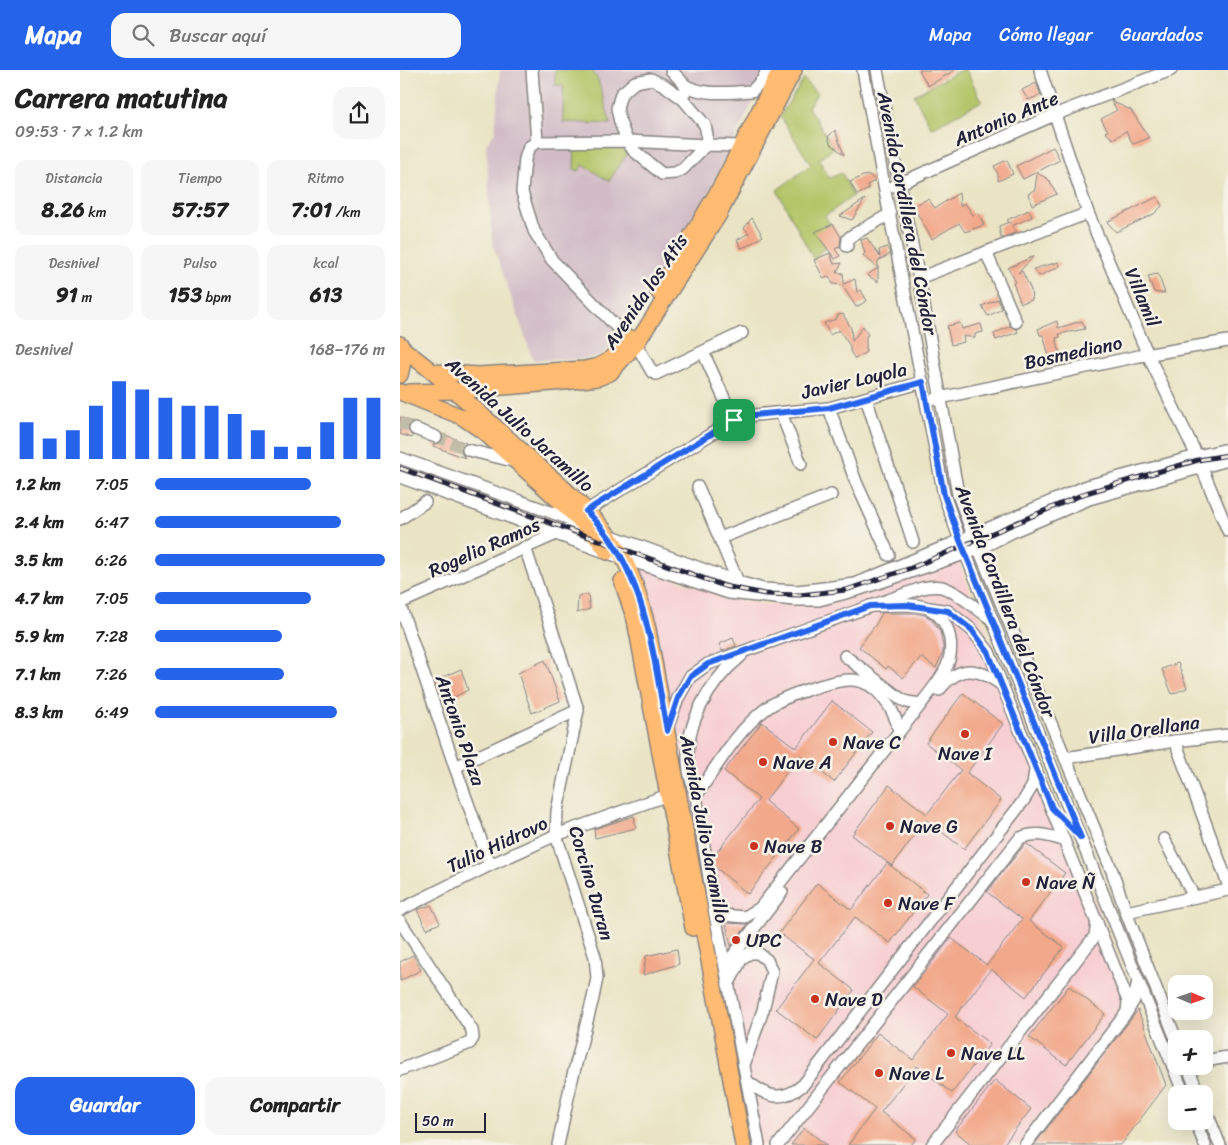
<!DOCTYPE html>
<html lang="es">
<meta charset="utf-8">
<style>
:root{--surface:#fff;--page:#f6f6f6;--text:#222;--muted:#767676;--accent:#2563eb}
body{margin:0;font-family:Sriracha,sans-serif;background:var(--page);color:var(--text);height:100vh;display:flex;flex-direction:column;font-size:19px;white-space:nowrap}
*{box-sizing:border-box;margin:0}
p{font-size:16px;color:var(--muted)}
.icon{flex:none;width:28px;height:28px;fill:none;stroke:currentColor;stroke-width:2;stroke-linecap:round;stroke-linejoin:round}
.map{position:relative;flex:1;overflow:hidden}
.panel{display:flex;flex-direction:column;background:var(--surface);width:400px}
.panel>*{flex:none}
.needle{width:32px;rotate:92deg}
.buttons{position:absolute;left:768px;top:905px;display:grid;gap:10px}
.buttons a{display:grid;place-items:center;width:45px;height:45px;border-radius:10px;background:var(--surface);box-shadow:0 5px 20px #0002;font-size:25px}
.scale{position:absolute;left:15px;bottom:12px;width:71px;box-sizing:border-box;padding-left:5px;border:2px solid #22223b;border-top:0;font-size:14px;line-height:18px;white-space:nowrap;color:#22223b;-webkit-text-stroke:4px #f7f3e8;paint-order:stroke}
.pin{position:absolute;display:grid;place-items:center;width:42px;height:42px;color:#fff;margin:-21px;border-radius:10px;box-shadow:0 2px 8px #0006}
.round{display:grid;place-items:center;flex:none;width:52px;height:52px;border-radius:15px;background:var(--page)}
.summary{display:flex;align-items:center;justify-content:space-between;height:85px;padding:0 15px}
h1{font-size:28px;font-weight:700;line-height:38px}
.stats{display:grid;grid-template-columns:repeat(3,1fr);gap:8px;height:85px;padding:5px 15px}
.stats div{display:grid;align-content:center;border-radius:12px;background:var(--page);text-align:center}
.stats b{font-size:21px;font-weight:700}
.stats small{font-size:14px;font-weight:400}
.stats p{font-size:14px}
.chart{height:140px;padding:10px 15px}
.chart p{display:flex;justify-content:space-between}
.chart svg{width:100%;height:90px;margin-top:5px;stroke:var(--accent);stroke-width:6}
.cta{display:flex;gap:10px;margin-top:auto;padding:10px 15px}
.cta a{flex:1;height:58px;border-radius:15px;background:var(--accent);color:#fff;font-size:20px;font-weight:700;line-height:58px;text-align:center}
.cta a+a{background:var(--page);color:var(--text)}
ul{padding:0 15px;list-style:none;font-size:16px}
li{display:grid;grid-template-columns:80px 60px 1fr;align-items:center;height:38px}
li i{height:12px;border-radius:6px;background:var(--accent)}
header{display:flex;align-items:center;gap:30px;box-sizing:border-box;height:70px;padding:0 25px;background:var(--accent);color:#fff}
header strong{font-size:24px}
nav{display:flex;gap:28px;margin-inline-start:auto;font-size:18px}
.search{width:350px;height:45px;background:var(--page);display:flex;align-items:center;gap:12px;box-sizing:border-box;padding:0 18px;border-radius:15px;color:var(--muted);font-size:19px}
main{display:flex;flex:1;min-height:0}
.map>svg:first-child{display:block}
</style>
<header>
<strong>Mapa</strong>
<div class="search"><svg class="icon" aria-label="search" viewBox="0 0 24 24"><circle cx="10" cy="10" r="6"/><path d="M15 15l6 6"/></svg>Buscar aquí</div>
<nav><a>Mapa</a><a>Cómo llegar</a><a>Guardados</a></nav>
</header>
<main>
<section class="panel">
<div class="summary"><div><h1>Carrera matutina</h1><p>09:53 · 7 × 1.2 km</p></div><a class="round"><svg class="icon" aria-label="share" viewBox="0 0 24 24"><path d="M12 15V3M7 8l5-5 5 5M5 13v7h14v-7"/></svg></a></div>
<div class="stats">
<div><p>Distancia</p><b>8.26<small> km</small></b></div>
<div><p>Tiempo</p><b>57:57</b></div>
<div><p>Ritmo</p><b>7:01<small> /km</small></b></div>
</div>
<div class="stats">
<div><p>Desnivel</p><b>91<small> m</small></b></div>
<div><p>Pulso</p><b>153<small> bpm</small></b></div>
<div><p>kcal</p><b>613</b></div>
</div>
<div class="chart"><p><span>Desnivel</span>168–176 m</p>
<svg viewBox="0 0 160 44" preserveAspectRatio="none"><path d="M5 44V26M15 44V34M25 44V30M35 44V18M45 44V6M55 44V10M65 44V14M75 44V18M85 44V18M95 44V22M105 44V30M115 44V38M125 44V38M135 44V26M145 44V14M155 44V14"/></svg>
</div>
<ul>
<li><b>1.2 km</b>7:05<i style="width:68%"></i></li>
<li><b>2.4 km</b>6:47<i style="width:81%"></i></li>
<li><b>3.5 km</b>6:26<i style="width:100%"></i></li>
<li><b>4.7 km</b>7:05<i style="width:68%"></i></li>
<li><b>5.9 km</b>7:28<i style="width:55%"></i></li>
<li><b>7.1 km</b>7:26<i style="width:56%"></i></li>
<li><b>8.3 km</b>6:49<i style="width:79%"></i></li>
</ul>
<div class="cta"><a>Guardar</a><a>Compartir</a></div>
</section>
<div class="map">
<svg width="828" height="1075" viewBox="0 0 828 1075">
<rect width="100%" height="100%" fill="#f7f3e8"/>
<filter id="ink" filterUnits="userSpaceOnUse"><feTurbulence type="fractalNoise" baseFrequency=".02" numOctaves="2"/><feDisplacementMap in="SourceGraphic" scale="10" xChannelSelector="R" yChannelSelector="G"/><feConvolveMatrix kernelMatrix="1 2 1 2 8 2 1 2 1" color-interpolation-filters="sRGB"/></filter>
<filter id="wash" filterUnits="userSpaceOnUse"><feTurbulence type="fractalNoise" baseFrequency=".0096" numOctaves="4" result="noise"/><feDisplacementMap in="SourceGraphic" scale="20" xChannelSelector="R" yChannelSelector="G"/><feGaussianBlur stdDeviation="1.12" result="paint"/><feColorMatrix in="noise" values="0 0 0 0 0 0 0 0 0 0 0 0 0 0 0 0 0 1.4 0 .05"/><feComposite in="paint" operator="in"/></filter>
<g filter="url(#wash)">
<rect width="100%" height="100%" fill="#eae4c5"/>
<!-- built -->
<polygon fill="#f7cfd3" points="557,488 738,940 633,1075 354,1075 271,629 261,630 236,496 333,529 363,534 399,535 435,533 465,524"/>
<!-- industrial -->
<polygon fill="#d2bdc7" points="100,0 368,0 309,122 242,228 210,277 200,286 184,289 133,290 92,172 86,74 95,62"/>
<!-- green -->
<g fill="#b3c568" stroke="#6a7452">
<polygon points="155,0 192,0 198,10 211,54 163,52 163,15 155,15"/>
<polygon points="561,0 566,0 582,31 531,58 514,25"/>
<polygon points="404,9 417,24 408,37 434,78 419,89 429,108 442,103 453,126 425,146 436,163 414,190 377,120 411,95 380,46"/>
<polygon points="175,70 218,72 227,84 209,111 183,95 179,101 174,99"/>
</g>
<g id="blocks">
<!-- building -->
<g fill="#f2a88a">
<polygon points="519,0 555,0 528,16"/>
<polygon points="636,13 641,25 628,30 622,20"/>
<polygon points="711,31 731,40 749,68 733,74 726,61 713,69 705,62 708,61 701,49 717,40"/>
<polygon points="435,60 444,85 430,73 428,67"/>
<polygon points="653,77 660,90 623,109 616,96"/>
<polygon points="607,90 613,104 598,111 598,104 594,96"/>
<polygon points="637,103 648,109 657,124 632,135 628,124 635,119"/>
<polygon points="470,105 475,111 467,115 469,119 457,125 450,112 463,106"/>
<polygon points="559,123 560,136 565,133 573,145 578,143 584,155 565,162 559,153 532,169 513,136 528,129 535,138"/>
<polygon points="757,127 762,136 754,144 716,162 707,152"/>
<polygon points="465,129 452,150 440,146"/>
<polygon points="629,140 632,147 612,156 617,162 601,168 599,156 609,152 611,154 607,150"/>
<polygon points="352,148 363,166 347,176 341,178 337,170 349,163 344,158"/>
<polygon points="433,154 441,167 440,176 435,179 440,186 435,189 415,162"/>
<polygon points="467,168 480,187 479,180 487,177 489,181 490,184 478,191 478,212 467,205 478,198 463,185 465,183 461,170"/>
<polygon points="430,183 434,194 442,193 436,203 443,203 444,214 455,209 457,222 461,220 467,231 456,237 442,215 433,214 429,206 424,209 414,190"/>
<polygon points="634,186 618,203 622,201 631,220 632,230 621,233 613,213 616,212 608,198"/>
<polygon points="659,192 660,196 639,206 633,199"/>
<polygon points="758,204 765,223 759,223 754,222 748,206"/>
<polygon points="598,229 602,239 588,246 582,236"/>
<polygon points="443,244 451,258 452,271 463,256 468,265 466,266 466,282 455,289 450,281 450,276 439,260 430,265 424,253 436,249 438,245"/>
<polygon points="657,251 658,258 682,251 685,259 659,264 660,267 656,268 662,293 652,296 643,265 640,265 638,259"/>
<polygon points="560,253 562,259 581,254 583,262 575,264 575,268 563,266 564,272 551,275 547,256"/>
<polygon points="610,256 617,259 618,262 596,270 594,264"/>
<polygon points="0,347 12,352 8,356 8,360 12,366 12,368 0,364"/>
<polygon points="43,364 66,373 61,379 61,383 65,388 33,376 34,374 41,372 43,369"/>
<polygon points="188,524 190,539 177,543 178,526"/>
<polygon points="482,543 515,543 525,545 531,549 540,561 543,576 543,582 536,598 521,587 503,608 488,596 486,599 459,577 476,554"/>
<polygon points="333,568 336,576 322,581 319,574"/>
<polygon points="145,590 160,631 132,643 118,603"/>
<polygon points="778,593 787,618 772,624 762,599"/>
<polygon points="61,599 68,620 41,634 34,611"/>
<polygon points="563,623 603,654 567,703 601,730 564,779 526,750 492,796 452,765 489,715 527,744 561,700 526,673"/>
<polygon points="432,631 472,662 434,712 400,685 365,731 399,759 348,824 315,797 313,787 359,729 324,701 362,652 396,678"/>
<polygon points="234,746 236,758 195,768 194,759"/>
<polygon points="625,774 627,774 665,803 629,851 664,877 626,927 591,899 555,947 590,974 552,1023 517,996 481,1042 516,1069 511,1075 448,1075 475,1039 440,1012 478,963 513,990 548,944 513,917 551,868 587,895 622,849 587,822"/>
<polygon points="487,793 527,824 490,873 455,847 419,893 454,920 417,970 376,939 414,889 379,863 417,813 451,840"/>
<polygon points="31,835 40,853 27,859 17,840"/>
<polygon points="326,853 348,854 331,876"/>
<polygon points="277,879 279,894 243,905 246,886"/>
<polygon points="13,885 21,900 0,911 0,892"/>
<polygon points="669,916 705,944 666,995 629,967"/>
<polygon points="738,940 766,1015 721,1075 634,1075"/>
<polygon points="595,1010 631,1039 603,1075 572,1075 555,1061"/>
<polygon points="404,1058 427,1075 391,1075"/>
</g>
</g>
</g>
<g filter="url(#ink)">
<use href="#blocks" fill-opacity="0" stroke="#868380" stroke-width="1"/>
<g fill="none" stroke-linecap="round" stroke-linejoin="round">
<!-- minor-tunnel -->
<g stroke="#c2bda9" stroke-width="11" stroke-dasharray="11 5.5" stroke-linecap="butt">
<polyline points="0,353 15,359"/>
<polyline points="36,367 68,380"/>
</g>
<!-- minor casing -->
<g stroke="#868380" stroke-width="14">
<g id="minor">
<polyline points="132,0 137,72"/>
<polyline points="271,0 286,16 285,22"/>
<polyline points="463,0 485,121 544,425 560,470 784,1024"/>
<polyline points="477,0 499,113 519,208 558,424 573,465 712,801 726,842 776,969"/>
<polyline points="640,0 688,143 748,285 797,386 828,461"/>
<path d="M286,16C307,26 330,22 352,21L363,9L367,0"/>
<polyline points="306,75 283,99 275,103 262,104 233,80 227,71 220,52 217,38 221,24 235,12 251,9 264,15 283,29 305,55 307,65 306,75 341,76 348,80"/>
<polyline points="494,116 654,45 771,0"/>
<polyline points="447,176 448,169 451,166 490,144"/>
<polyline points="586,182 616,252"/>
<polyline points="519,208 688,143"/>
<polyline points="230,271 152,190 134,161 122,122 125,89 129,77 137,72 227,71 306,75"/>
<polyline points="236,274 252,302 256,304 342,263"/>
<polyline points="303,282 334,350"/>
<polyline points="466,328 513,472"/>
<polyline points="535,329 739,286 828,271"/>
<polyline points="429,338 456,412 489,485"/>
<polyline points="381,343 401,394"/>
<polyline points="15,359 36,367"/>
<polyline points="68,380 117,392"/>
<polyline points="0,388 181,453"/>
<polyline points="0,407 208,483 329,523 394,530 419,530 457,520 579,479 614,461 689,429 828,390"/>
<polyline points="298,417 338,512"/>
<polyline points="186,441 334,350 355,345 429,338 523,312"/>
<polyline points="0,449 25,432"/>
<polyline points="209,465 338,512 363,519 397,521 424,518 455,514 573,465 687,416 797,386 828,379"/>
<polyline points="320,468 431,425"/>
<polyline points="125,477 178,640 157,741 156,765 195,887 197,908 193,928 171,1013 158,1075"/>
<polyline points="0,533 181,453"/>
<polyline points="0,535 55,697 90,795"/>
<polyline points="529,538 548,541 572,560 589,582 728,931 727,942"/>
<polyline points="445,586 501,629 507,632 521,634"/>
<path d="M539,620C560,594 577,597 602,615"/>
<path d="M267,659L278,628L290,607L308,594L522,518C528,517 536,516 542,517C561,523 575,539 592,549"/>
<polyline points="775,671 828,814"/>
<polyline points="665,688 775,671 828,665"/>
<polyline points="55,697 178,640"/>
<path d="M296,726C294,718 290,709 289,700C282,657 309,612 341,586"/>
<polyline points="764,769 794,827"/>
<path d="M314,839L323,845L345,847L360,838L521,634C529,623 538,613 544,602C556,581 552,550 528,538C516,532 484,536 470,536"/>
<polyline points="0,840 90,795 156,765 268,725"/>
<polyline points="726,842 828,820"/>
<polyline points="0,851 72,960 73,968 70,973 0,1000"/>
<polyline points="325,896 382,822"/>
<polyline points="328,915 342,888 350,883 358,883 367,890 372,902 363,940 344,995"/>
<polyline points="804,991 828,987"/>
<polyline points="787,996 799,1024"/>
<path d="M347,1011C367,1027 381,1033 403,1015L624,730L633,715L635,700"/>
<polyline points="804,1036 820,1075"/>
<polyline points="795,1051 805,1075"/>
<path d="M359,1075L314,839L296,726C317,696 337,660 367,638C381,628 400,622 416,617C428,614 440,609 453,610C477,611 494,639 499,660"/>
<path d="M378,1075L620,768C637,761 647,766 664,770"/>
<polyline points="532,1075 695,866 697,852"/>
<polyline points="625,1075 727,942 734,930 738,911"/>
</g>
</g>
<!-- major casing -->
<g stroke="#868380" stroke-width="18">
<g id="major">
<polyline points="258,222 321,116 380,0"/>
<polyline points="0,274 4,288 0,305"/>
<path d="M2,278C45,310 84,347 124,383C155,411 190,439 215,474C232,499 241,531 248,559L343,1075"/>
<polyline points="34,302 78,305 185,299 198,296 208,291 231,268"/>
<polyline points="0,322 62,347 84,362 166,437 198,469 207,482"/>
<polyline points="9,322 55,321 164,312 198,308 210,303 236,274 318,146 394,0"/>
<polyline points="222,511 235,550 293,858"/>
</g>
</g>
<!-- minor -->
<use href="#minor" stroke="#fff" stroke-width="11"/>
<!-- major -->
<use href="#major" stroke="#febb71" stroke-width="15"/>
<!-- rail casing -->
<g stroke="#22223b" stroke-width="5">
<polyline id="rail" points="0,398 324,516 365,524 400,525 446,520 511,498 686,423 798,390 828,385"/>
</g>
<!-- rail -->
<use href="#rail" stroke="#f7f3e8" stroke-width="3" stroke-dasharray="9" stroke-linecap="butt"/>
</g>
</g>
<g fill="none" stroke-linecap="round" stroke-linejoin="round" filter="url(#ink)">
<!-- route casing -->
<g stroke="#fff" stroke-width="10">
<path id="route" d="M523,312L544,425L560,470L681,768L652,738L588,582L572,560L548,541L507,535L470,536L308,594L290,607L278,628L267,661C253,585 246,497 186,441L334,350L354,345L429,338Z"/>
</g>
<!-- route -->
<use href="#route" stroke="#2563eb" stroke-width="6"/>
</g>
<!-- markers -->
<g fill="#c8321e" stroke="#f7f3e8" stroke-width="2">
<circle cx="565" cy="664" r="5"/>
<circle cx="433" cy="672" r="5"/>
<circle cx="363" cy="692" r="5"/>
<circle cx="490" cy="756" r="5"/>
<circle cx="354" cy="776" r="5"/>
<circle cx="626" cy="812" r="5"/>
<circle cx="488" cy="833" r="5"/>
<circle cx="336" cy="870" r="5"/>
<circle cx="415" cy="929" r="5"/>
<circle cx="551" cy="983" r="5"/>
<circle cx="479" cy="1003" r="5"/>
</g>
<g text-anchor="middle" stroke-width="5" stroke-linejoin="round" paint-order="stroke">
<!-- street labels -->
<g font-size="19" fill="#22223b" stroke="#f7f3e8">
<text transform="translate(606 48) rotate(-23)" y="7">Antonio Ante</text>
<text transform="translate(508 143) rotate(79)" y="7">Avenida Cordillera del Cóndor</text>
<text transform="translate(245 221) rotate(-56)" y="7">Avenida los Atis</text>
<text transform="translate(743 227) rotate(67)" y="7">Villamil</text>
<text transform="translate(673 282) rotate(-12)" y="7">Bosmediano</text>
<text transform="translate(454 310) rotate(-13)" y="7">Javier Loyola</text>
<text transform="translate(120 354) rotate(42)" y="7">Avenida Julio Jaramillo</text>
<text transform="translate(84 477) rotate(-24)" y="7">Rogelio Ramos</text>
<text transform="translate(606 531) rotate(69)" y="7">Avenida Cordillera del Cóndor</text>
<text transform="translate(744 659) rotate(-8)" y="7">Villa Orellana</text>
<text transform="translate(61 660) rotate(71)" y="7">Antonio Plaza</text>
<text transform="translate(305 759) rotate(79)" y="7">Avenida Julio Jaramillo</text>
<text transform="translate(97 774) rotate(-25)" y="7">Tulio Hidrovo</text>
<text transform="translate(192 813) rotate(74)" y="7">Corcino Duran</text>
</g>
<!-- poi labels -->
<g font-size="19" fill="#22223b" stroke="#f7f3e8" text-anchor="start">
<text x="443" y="679">Nave C</text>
<text x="565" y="690" text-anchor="middle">Nave I</text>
<text x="373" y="699">Nave A</text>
<text x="500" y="763">Nave G</text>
<text x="364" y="783">Nave B</text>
<text x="636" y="819">Nave Ñ</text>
<text x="498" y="840">Nave F</text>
<text x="346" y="877">UPC</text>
<text x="425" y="936">Nave D</text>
<text x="561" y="990">Nave LL</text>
<text x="489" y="1010">Nave L</text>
</g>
</g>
</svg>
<div class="buttons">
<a><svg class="needle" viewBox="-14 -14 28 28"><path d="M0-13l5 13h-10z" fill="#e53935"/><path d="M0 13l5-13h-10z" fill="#767676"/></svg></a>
<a>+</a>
<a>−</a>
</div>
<div class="scale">50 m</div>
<div class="pin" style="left:334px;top:350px;background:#1e9e55"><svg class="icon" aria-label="arrive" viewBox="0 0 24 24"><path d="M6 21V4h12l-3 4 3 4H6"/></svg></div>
</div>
</main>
